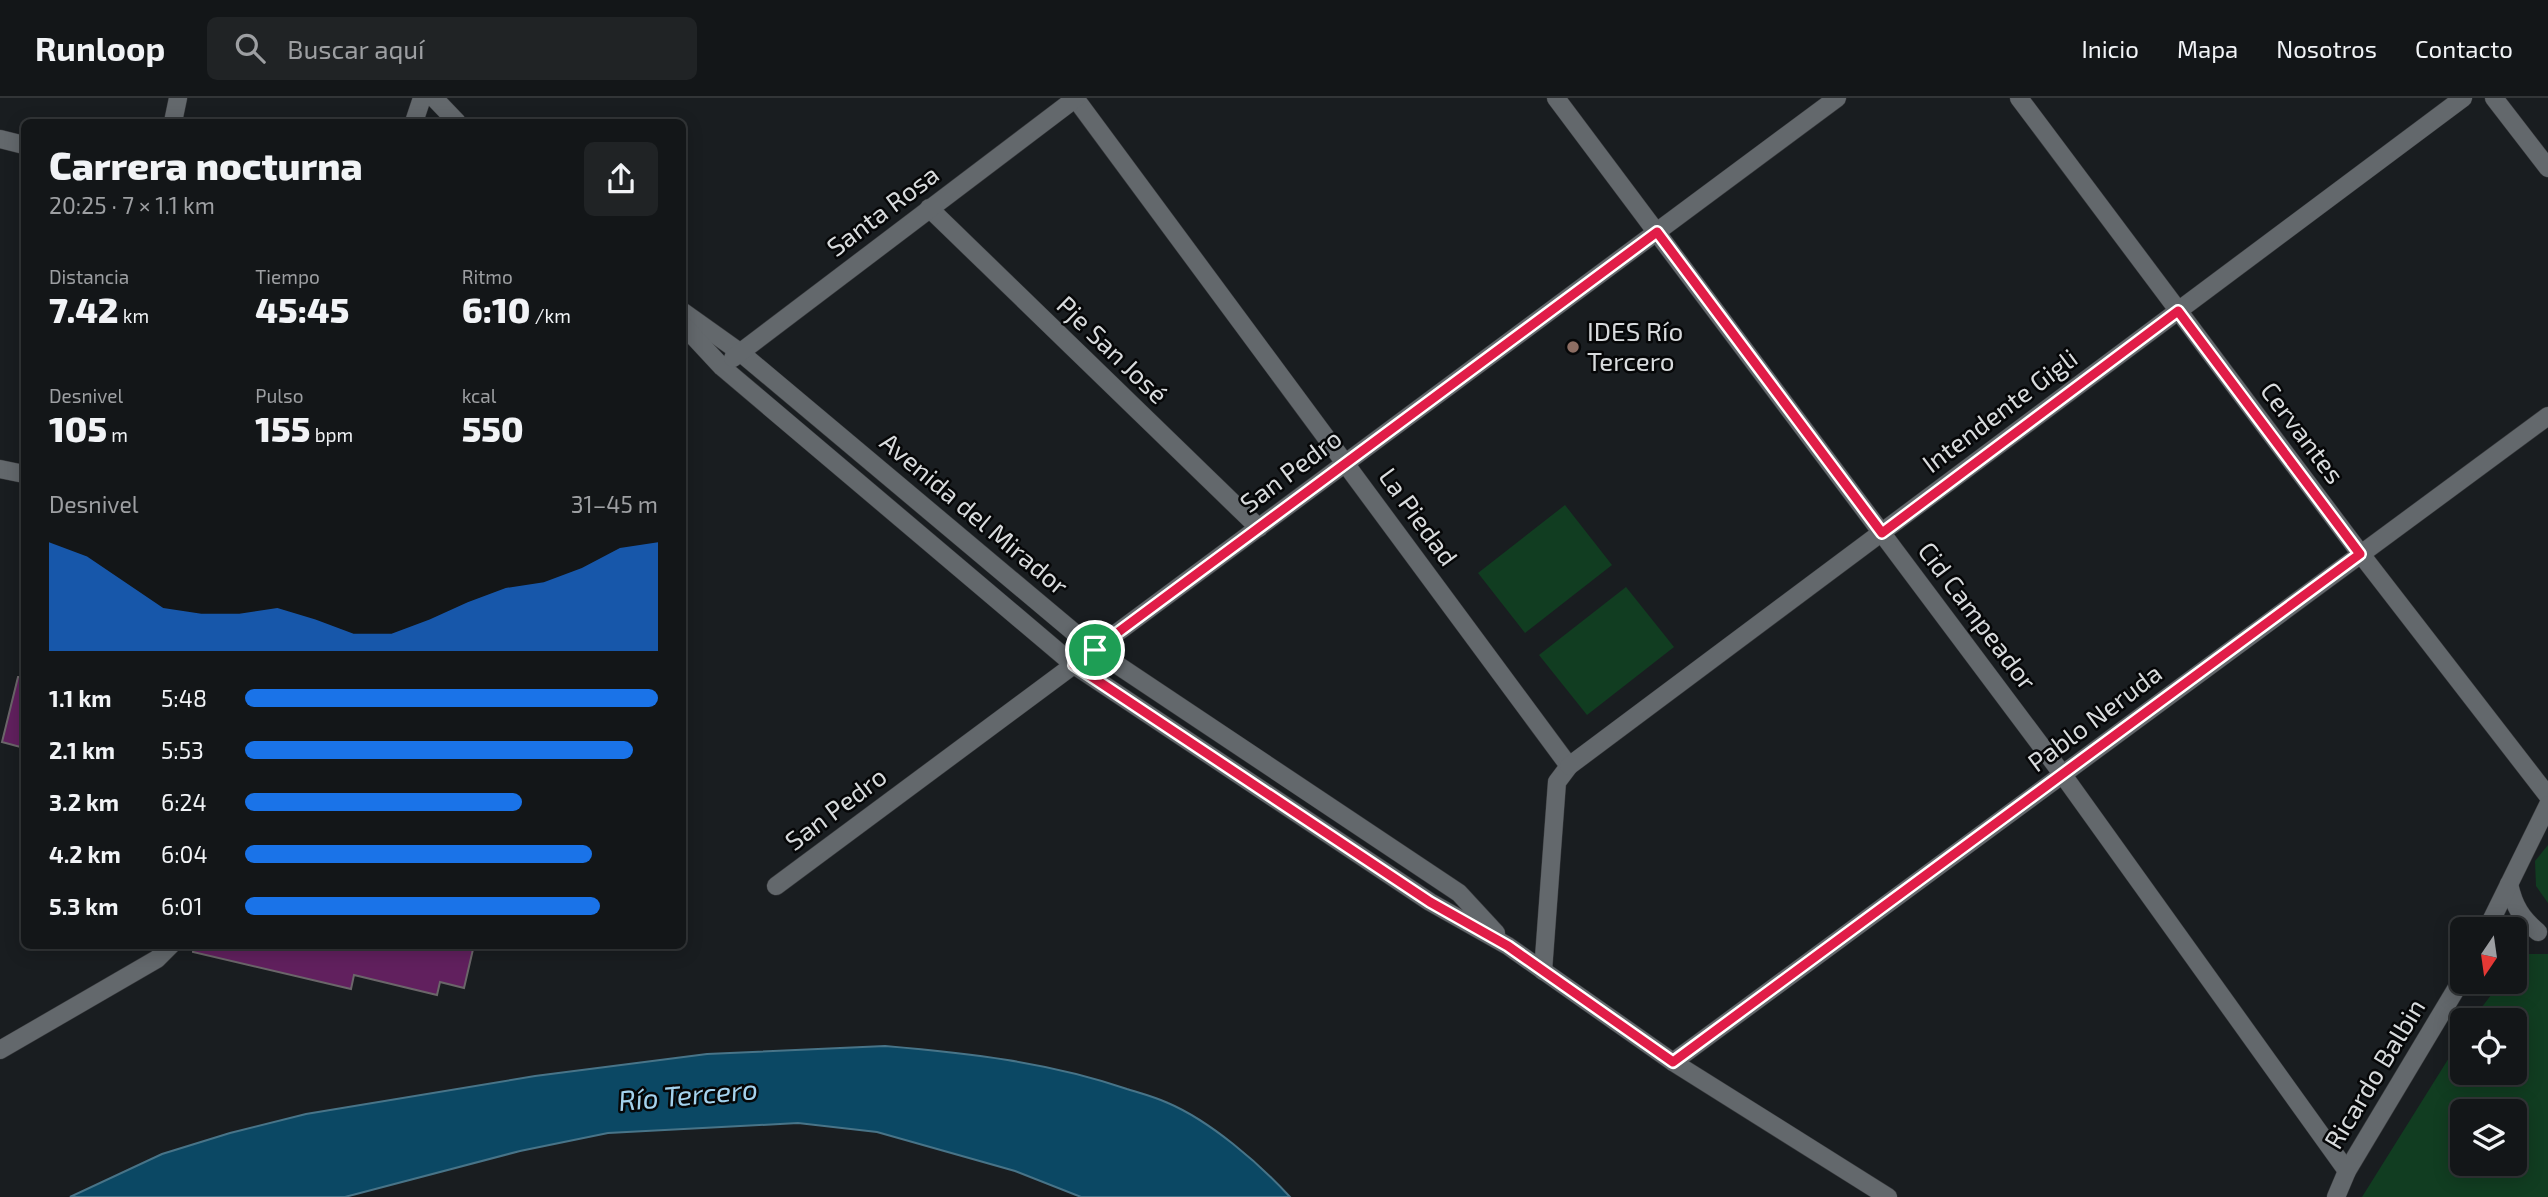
<!DOCTYPE html>
<html lang="es">
<meta charset="utf-8">
<style>
:root{--surface:#131618;--page:#202325;--text:#f1f3f6;--muted:#9d9fa2;--line:#323537;--accent:#1a73e8}
body{margin:0;font-family:"Exo 2",sans-serif;background:var(--page);color:var(--text);height:100vh;display:flex;flex-direction:column;font-size:26px;white-space:nowrap}
*{box-sizing:border-box;margin:0}
p{font-size:23px;color:var(--muted)}
.icon{flex:none;width:38px;height:38px;fill:none;stroke:currentColor;stroke-width:2;stroke-linecap:round;stroke-linejoin:round}
.map{position:relative;flex:1;overflow:hidden}
.drawer{position:absolute;left:21px;top:21px;width:665px;height:830px;display:flex;flex-direction:column;background:var(--surface);border-radius:10px;box-shadow:0 4px 18px #0003,0 0 0 2px var(--line)}
.drawer>*{flex:none}
.needle{width:46px;rotate:193deg}
.buttons{position:absolute;left:2450px;top:819px;display:grid;gap:14px}
.buttons a{display:grid;place-items:center;width:77px;height:77px;border-radius:10px;background:var(--surface);box-shadow:0 4px 18px #0003,0 0 0 2px var(--line);font-size:35px}
.pin{position:absolute;display:grid;place-items:center;width:60px;height:60px;color:#fff;margin:-30px;border:4px solid #fff;border-radius:50%;box-shadow:0 2px 7px #0007}
.round{display:grid;place-items:center;flex:none;width:74px;height:74px;border-radius:10px;background:var(--page)}
.summary{display:flex;align-items:center;justify-content:space-between;height:119px;padding:0 28px}
h1{font-size:38px;font-weight:800;line-height:52px}
.figures{display:grid;grid-template-columns:repeat(3,1fr);gap:10px;height:119px;padding:7px 28px}
.figures div{display:grid;align-content:center}
.figures b{font-size:35px;font-weight:800}
.figures small{font-size:19px;font-weight:400}
.figures p{font-size:19px}
.chart{height:196px;padding:14px 28px}
.chart p{display:flex;justify-content:space-between}
.chart svg{width:100%;height:126px;margin-top:7px;fill:var(--accent);opacity:.7}
ul{padding:0 28px;list-style:none;font-size:23px}
li{display:grid;grid-template-columns:112px 84px 1fr;align-items:center;height:52px}
li i{height:18px;border-radius:9px;background:var(--accent)}
header{display:flex;align-items:center;gap:42px;box-sizing:border-box;height:98px;padding:0 35px;background:var(--surface);border-bottom:2px solid var(--line)}
header strong{font-size:33px}
nav{display:flex;gap:38px;margin-inline-start:auto;font-size:24px}
.search{width:490px;height:63px;background:var(--page);display:flex;align-items:center;gap:18px;box-sizing:border-box;padding:0 24px;border-radius:10px;color:var(--muted);font-size:26px}
.map>svg:first-child{display:block}
</style>
<header>
<strong>Runloop</strong>
<div class="search"><svg class="icon" aria-label="search" viewBox="0 0 24 24"><circle cx="10" cy="10" r="6"/><path d="M15 15l6 6"/></svg>Buscar aquí</div>
<nav><a>Inicio</a><a>Mapa</a><a>Nosotros</a><a>Contacto</a></nav>
</header>
<div class="map">
<svg width="2548" height="1099" viewBox="0 0 2548 1099">
<rect width="100%" height="100%" fill="#191d20"/>
<!-- green -->
<g fill="#113d21" fill-rule="evenodd">
<polygon points="1565,407 1612,467 1525,535 1478,475"/>
<polygon points="1626,489 1674,549 1587,617 1539,557"/>
<polygon points="2548,747 2548,805 2536,788 2535,763"/>
<path d="M2522,856H2548V1099H2362L2462,939V975H2515V922H2472L2501,884H2515V866ZM2462,1013H2515V1066H2462Z"/>
</g>
<!-- water -->
<path fill="#0b4864" stroke="#487488" stroke-width="2" d="M885,948C967,955 1049,964 1127,991C1140,995 1155,999 1168,1005C1210,1023 1259,1065 1290,1099H1081L1015,1073L877,1034L798,1025L608,1035L520,1053L345,1099H70L162,1056L230,1035L306,1016L535,978L707,956Z"/>
<!-- building -->
<g fill="#61205e" stroke="#6b666a" stroke-width="2">
<polygon points="18,579 24,579 24,650 2,644"/>
<polygon points="193,847 474,847 464,890 440,884 437,897 354,877 351,891 193,854"/>
</g>
<g fill="none" stroke-linecap="round" stroke-linejoin="round">
<!-- street casing -->
<g stroke="#383a3d" stroke-width="19">
<g id="street">
<polyline points="434,0 457,24"/>
<polyline points="1075,0 1569,668 1557,684 1543,873"/>
<polyline points="1556,0 2063,677 2347,1073"/>
<polyline points="2019,0 2360,455 2548,698"/>
<polyline points="2494,0 2548,70"/>
<polyline points="173,24 178,0"/>
<polyline points="414,24 422,0"/>
<polyline points="0,41 24,47"/>
<polyline points="929,110 1259,430"/>
<polyline points="682,213 741,255 1095,552 1459,795 1496,835"/>
<polyline points="682,226 722,269 1074,567 1430,804 1508,848 1673,964 1888,1099"/>
<polyline points="733,260 1076,0"/>
<polyline points="0,371 24,376"/>
<polyline points="1569,668 2463,0"/>
<path d="M2509,786C2514,808 2521,820 2538,834"/>
<polyline points="776,788 1837,0"/>
<polyline points="2487,831 2548,707"/>
<polyline points="0,952 157,861 171,847"/>
<polyline points="1673,964 2548,318"/>
<polyline points="2336,1099 2347,1073 2462,881"/>
</g>
</g>
<!-- street -->
<use href="#street" stroke="#63686c" stroke-width="18"/>
</g>
<g fill="none" stroke-linecap="round" stroke-linejoin="round">
<!-- route casing -->
<g stroke="#fff" stroke-width="14">
<polygon id="route" points="1657,134 1882,435 2178,213 2360,456 1673,964 1508,848 1430,804 1074,567"/>
</g>
<!-- route -->
<use href="#route" stroke="#e11d48" stroke-width="9"/>
</g>
<!-- markers -->
<circle fill="#8d6e63" stroke="#060708" stroke-width="2.5" cx="1573" cy="249" r="7"/>
<g text-anchor="middle" stroke-width="5" stroke-linejoin="round" paint-order="stroke">
<!-- street labels -->
<g font-size="26" fill="#d8dbdd" stroke="#060708">
<text transform="translate(883 113) rotate(-37)" y="9">Santa Rosa</text>
<text transform="translate(1112 252) rotate(44)" y="9">Pje San José</text>
<text transform="translate(2000 313) rotate(-37)" y="9">Intendente Gigli</text>
<text transform="translate(2302 335) rotate(53)" y="9">Cervantes</text>
<text transform="translate(1291 373) rotate(-37)" y="9">San Pedro</text>
<text transform="translate(974 416) rotate(40)" y="9">Avenida del Mirador</text>
<text transform="translate(1418 419) rotate(54)" y="9">La Piedad</text>
<text transform="translate(1977 518) rotate(53)" y="9">Cid Campeador</text>
<text transform="translate(2095 620) rotate(-37)" y="9">Pablo Neruda</text>
<text transform="translate(836 711) rotate(-37)" y="9">San Pedro</text>
<text transform="translate(2375 976) rotate(-59)" y="9">Ricardo Balbin</text>
</g>
<!-- poi labels -->
<g font-size="26" fill="#d8dbdd" stroke="#060708" text-anchor="start">
<text x="1587" y="243">IDES Río<tspan x="1587" dy="30">Tercero</tspan></text>
</g>
<!-- water labels -->
<g font-size="28" font-style="italic" fill="#a5d3ee" stroke="#060708">
<text transform="translate(688 997) rotate(-5)" y="10">Río Tercero</text>
</g>
</g>
</svg>
<div class="buttons">
<a><svg class="needle" viewBox="-14 -14 28 28"><path d="M0-13l5 13h-10z" fill="#e53935"/><path d="M0 13l5-13h-10z" fill="#9d9fa2"/></svg></a>
<a><svg class="icon" aria-label="locate" viewBox="0 0 24 24"><circle cx="12" cy="12" r="6"/><path d="M12 2v4M12 18v4M2 12h4M18 12h4"/></svg></a>
<a><svg class="icon" aria-label="layers" viewBox="0 0 24 24"><path d="M12 4l9 5-9 5-9-5zM3 14l9 5 9-5"/></svg></a>
</div>
<div class="pin" style="left:1095px;top:552px;background:#1e9e55"><svg class="icon" aria-label="arrive" viewBox="0 0 24 24"><path d="M6 21V4h12l-3 4 3 4H6"/></svg></div>
<section class="drawer">
<div class="summary"><div><h1>Carrera nocturna</h1><p>20:25 · 7 × 1.1 km</p></div><a class="round"><svg class="icon" aria-label="share" viewBox="0 0 24 24"><path d="M12 15V3M7 8l5-5 5 5M5 13v7h14v-7"/></svg></a></div>
<div class="figures">
<div><p>Distancia</p><b>7.42<small> km</small></b></div>
<div><p>Tiempo</p><b>45:45</b></div>
<div><p>Ritmo</p><b>6:10<small> /km</small></b></div>
</div>
<div class="figures">
<div><p>Desnivel</p><b>105<small> m</small></b></div>
<div><p>Pulso</p><b>155<small> bpm</small></b></div>
<div><p>kcal</p><b>550</b></div>
</div>
<div class="chart"><p><span>Desnivel</span>31–45 m</p>
<svg viewBox="0 0 160 44" preserveAspectRatio="none"><path d="M0 44V6L10 11L20 20L30 29L40 31L50 31L60 29L70 33L80 38L90 38L100 33L110 27L120 22L130 20L140 15L150 8L160 6V44z"/></svg>
</div>
<ul>
<li><b>1.1 km</b>5:48<i style="width:100%"></i></li>
<li><b>2.1 km</b>5:53<i style="width:94%"></i></li>
<li><b>3.2 km</b>6:24<i style="width:67%"></i></li>
<li><b>4.2 km</b>6:04<i style="width:84%"></i></li>
<li><b>5.3 km</b>6:01<i style="width:86%"></i></li>
</ul>
</section>
</div>
